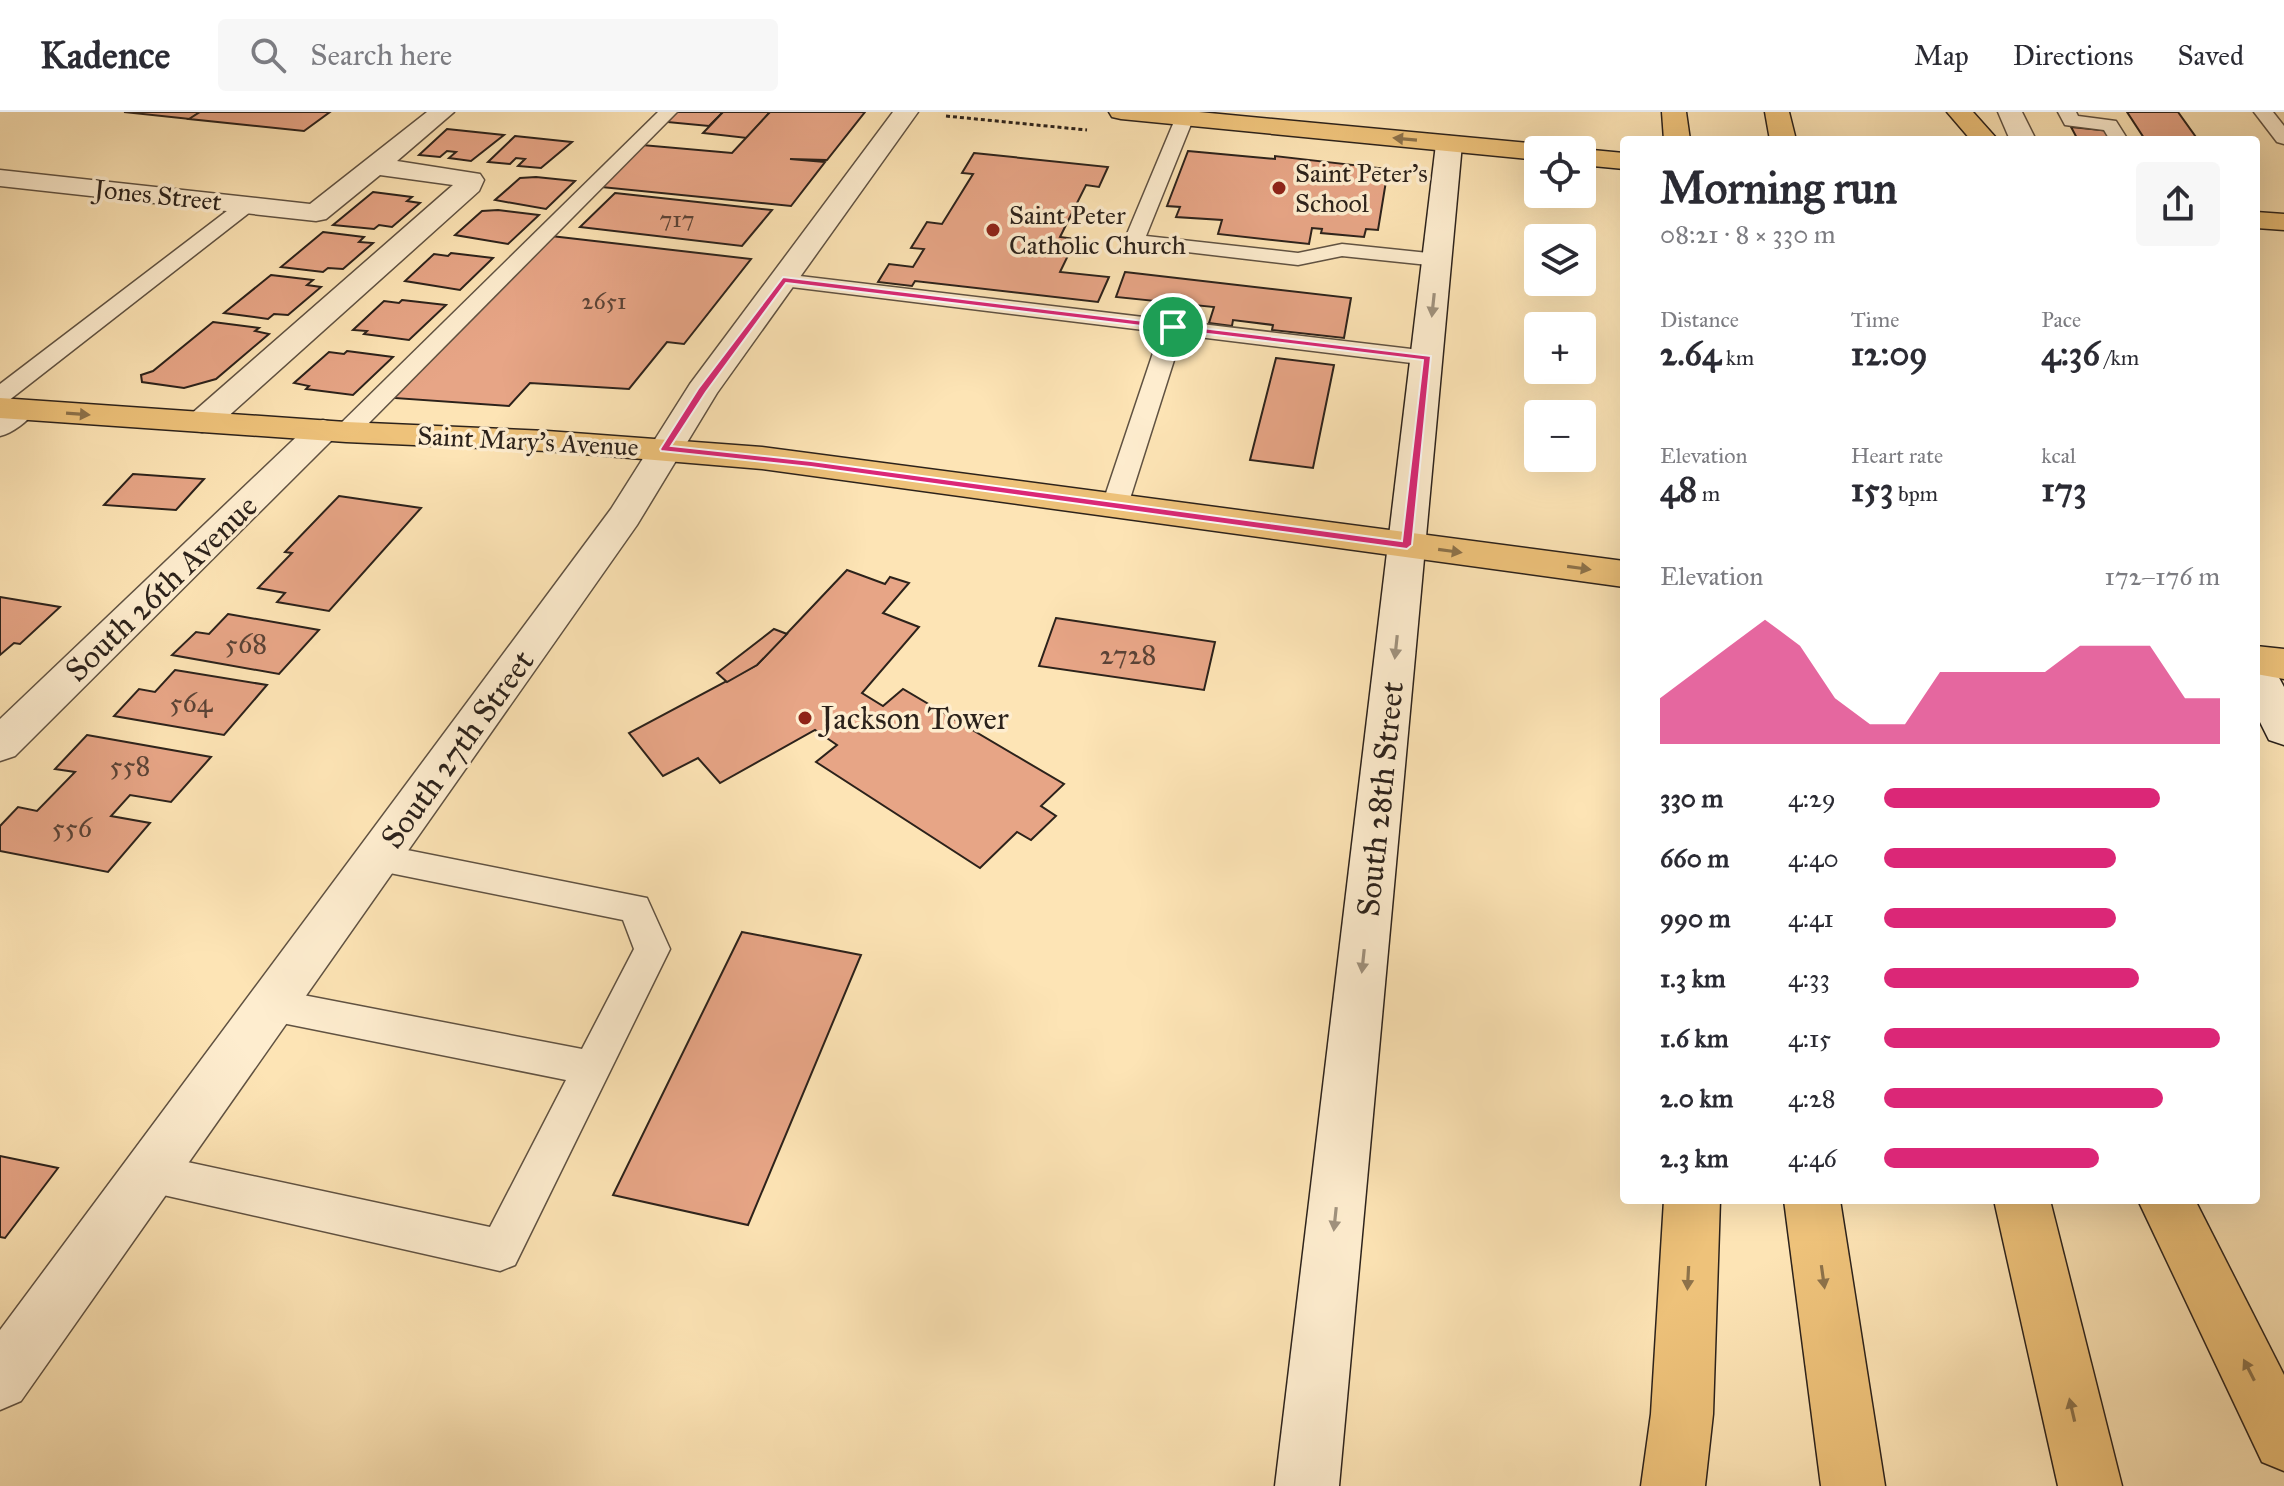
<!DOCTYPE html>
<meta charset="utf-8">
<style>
:root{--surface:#fff;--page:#f7f7f7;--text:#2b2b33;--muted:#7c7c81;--line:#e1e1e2;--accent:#db2777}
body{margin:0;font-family:"IM FELL Great Primer",serif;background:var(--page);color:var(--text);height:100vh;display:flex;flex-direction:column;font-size:30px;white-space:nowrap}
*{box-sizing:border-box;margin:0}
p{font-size:26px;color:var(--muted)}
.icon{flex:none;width:44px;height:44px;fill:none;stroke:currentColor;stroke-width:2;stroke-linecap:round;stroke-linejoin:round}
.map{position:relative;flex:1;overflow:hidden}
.panel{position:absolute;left:1620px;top:24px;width:640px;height:1068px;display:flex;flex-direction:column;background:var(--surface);border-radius:8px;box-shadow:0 8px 32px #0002}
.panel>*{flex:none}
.fabs{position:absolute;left:1524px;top:24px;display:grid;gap:16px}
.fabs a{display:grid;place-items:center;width:72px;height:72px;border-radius:8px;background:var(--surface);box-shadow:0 8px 32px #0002;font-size:40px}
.pin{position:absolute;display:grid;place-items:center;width:68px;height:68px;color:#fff;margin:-34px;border:4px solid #fff;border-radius:50%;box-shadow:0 2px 8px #0007}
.round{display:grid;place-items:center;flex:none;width:84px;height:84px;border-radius:8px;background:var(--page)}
.overview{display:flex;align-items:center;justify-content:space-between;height:136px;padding:0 40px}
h1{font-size:44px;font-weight:800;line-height:60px}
.stats{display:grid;grid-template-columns:repeat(3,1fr);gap:12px;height:136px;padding:8px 40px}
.stats div{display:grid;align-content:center}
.stats b{font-size:34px;font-weight:800}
.stats small{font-size:22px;font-weight:400}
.stats p{font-size:22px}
.chart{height:224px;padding:16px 40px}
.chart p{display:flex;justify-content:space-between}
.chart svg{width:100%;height:144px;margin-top:8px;fill:var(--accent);opacity:.7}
ul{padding:0 40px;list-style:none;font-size:26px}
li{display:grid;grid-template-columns:128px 96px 1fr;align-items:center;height:60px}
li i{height:20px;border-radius:10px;background:var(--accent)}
header{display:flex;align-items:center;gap:48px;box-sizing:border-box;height:112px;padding:0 40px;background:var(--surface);border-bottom:2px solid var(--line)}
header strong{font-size:38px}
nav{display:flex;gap:44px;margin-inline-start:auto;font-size:28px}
.search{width:560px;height:72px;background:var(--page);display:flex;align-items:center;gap:20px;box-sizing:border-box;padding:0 28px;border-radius:8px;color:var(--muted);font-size:30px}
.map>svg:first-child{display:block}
</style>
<header>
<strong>Kadence</strong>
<div class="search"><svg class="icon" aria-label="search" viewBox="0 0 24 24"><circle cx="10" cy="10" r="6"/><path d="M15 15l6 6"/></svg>Search here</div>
<nav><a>Map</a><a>Directions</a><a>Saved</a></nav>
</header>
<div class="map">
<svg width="2284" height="1374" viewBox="0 0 2284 1374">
<rect width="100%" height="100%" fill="#fde4b5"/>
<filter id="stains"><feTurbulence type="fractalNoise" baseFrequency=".0025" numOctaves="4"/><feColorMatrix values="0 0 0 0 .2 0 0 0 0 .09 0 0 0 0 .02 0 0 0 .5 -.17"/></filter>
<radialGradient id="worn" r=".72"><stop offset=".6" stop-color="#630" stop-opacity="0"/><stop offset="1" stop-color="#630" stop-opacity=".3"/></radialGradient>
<!-- building -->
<g fill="#e7a586" stroke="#2c221b" stroke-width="2">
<polygon points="124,0 200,0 190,7"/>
<polygon points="200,0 330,0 304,19 189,7"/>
<polygon points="677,0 723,0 709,14 667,10"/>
<polygon points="723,0 770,0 747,26 703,21"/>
<polygon points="770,0 865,0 827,48 790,47 825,50 791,94 601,75 642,33 732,41"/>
<polygon points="2127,0 2178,0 2198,28 2144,26"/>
<polygon points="2071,15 2111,19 2116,28 2078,28"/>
<polygon points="447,17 504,23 471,49 449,46 456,40 447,39 440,45 419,43"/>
<polygon points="515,24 572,30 541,56 518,54 525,47 516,46 510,52 488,50"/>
<polygon points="1188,39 1275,47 1275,44 1388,57 1378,118 1366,117 1364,125 1321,121 1322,117 1312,116 1309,132 1218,122 1222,108 1176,105 1180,95 1167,94"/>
<polygon points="974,41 1108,55 1099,75 1086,73 1060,125 1076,127 1060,160 1109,165 1098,190 915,169 912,174 878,170 889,152 913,155 924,137 911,136 927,110 942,112 973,62 962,61"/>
<polygon points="536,65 575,69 546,97 495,88 520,66"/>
<polygon points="373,80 412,85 407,89 420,91 392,115 379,113 374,117 333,113"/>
<polygon points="615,81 772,98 742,134 580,115"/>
<polygon points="498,98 539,103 508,132 455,123 482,99"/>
<polygon points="323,120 364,125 359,130 373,131 343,157 328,156 323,160 281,155"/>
<polygon points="551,124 751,147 684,232 667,230 629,277 530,271 509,294 394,286"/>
<polygon points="451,141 493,146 460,178 405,169 434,142 448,144"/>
<polygon points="1125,160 1351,186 1344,226 1272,218 1273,213 1233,208 1232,214 1209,211 1214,195 1116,185"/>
<polygon points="271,163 313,168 307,173 321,175 288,203 274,202 268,207 224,201"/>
<polygon points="402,188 446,193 409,228 364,222 367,219 353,218 384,189 399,191"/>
<polygon points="213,210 259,216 255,219 269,222 216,267 184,276 142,270 141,263 153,259"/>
<polygon points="347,239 393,245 353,283 306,277 309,274 294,271 329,240 344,242"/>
<polygon points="1276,246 1334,253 1313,356 1250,348"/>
<polygon points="133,362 204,367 176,398 104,393"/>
<polygon points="339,384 421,396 329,499 277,490 285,481 258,476 292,441 285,440"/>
<polygon points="847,458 885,472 890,465 909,471 883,501 919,515 862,581 883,594 903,577 1064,672 1041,694 1056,704 1031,728 1017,720 980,756 816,650 837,633 815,618 720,671 698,646 663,664 629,621 757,553"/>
<polygon points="0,485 60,495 20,532 14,531 0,543"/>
<polygon points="228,502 319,518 279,562 172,543 196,520 209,522"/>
<polygon points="1056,506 1215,530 1204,578 1039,554"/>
<polygon points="774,517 787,522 757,553 727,570 717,561"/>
<polygon points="175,558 267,573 224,623 114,604 139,577 155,580"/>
<polygon points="87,623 211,645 171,690 130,683 111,704 150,711 108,760 0,739 0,714 18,695 37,699 75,660 55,657"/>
<polygon points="742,820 861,843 748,1113 613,1083"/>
<polygon points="0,1044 58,1056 5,1126 0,1125"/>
</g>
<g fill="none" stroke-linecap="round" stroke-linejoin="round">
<!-- service casing -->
<g stroke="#605242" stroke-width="3">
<g id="service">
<polygon points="658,0 677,0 355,325 337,325 334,320 337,315"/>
<polygon points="1178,0 1196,0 1146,124 1298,141 1342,132 1438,142 1449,148 1438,154 1342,144 1298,153 1127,133 1124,129"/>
<polygon points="2058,0 2076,0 2078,4 2116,9 2128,28 2110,28 2104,18 2065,13"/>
<polygon points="2254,0 2273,0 2284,14 2284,32 2277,30"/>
<polygon points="247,87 254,89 257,93 254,97 8,289 0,291 0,272 240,89"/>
<polygon points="783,162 1428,239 1436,241 1440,246 1436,251 1428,253 1182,223 1128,393 1124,399 1115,401 1106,399 1102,393 1160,220 775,173 772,168 775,163"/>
<path d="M24,291L33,293L36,298C28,309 13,321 0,324V305L15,293Z"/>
<polygon points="377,732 647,786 670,837 515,1153 500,1159 150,1080 136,1075 130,1061 136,1047 150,1042 490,1115 566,968 272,909 259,904 254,893 259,882 272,877 582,937 634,837 623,808 365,756 360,746 365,736"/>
</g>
</g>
<!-- minor casing -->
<g stroke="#605242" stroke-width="3">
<g id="minor">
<polygon points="427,0 454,0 397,49 480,62 484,68 479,79 214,317 202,320 190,317 185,310 190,303 453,73 380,63 326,107 316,109 0,74 0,58 310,92"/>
<polygon points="893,0 918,0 717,281 637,413 21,1289 0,1298 0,1218 611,397 690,272"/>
<polygon points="1998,0 2022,0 2036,28 2010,28"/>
<polygon points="323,308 335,311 340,318 335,325 15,644 0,649 0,607 311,311"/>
</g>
</g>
<!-- secondary casing -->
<g stroke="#2c221b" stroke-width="3">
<g id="secondary">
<polygon points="1449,24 1458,27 1462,32 1339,1374 1275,1374 1436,32 1440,27"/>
<polygon points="2256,544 2270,549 2284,575 2284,633 2269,628 2256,602"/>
</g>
</g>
<!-- primary casing -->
<g stroke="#2c221b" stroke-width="3">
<g id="primary">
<polygon points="1109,0 1199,0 1538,32 1550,38 1538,38 1538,48 1121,7 1112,5"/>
<polygon points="1582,37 1624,41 1624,57 1582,53 1582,38 1579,38"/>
<polygon points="2256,100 2284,102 2284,118 2256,116"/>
<polygon points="0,286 346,310 547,319 762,335 1624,449 1624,475 762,357 547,339 346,330 0,306"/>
<polygon points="2256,534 2284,537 2284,567 2256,562"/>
</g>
</g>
<!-- motorway casing -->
<g stroke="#2c221b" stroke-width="3">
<g id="motorway">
<polygon points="1662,0 1686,0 1690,28 1664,28"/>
<polygon points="1765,0 1789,0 1796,28 1770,28"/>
<polygon points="1947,0 1973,0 1998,28 1971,28"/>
<polygon points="1664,1088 1720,1088 1713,1302 1705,1374 1641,1374 1651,1302"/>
<polygon points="1784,1088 1840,1088 1885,1374 1821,1374"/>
<polygon points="1994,1088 2050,1088 2122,1374 2058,1374"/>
<polygon points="2138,1088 2195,1088 2284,1263 2284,1359 2262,1350"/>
</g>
</g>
<!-- path -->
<polyline stroke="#2c221b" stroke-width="3" stroke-dasharray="4 3" stroke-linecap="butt" points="946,4 1087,18"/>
<!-- service -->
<use href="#service" fill="#feedcf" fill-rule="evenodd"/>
<!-- minor -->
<use href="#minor" fill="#feedcf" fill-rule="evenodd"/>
<!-- secondary -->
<use href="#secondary" fill="#feedcf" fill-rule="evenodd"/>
<!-- primary -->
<use href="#primary" fill="#eec27a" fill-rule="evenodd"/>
<!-- motorway -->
<use href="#motorway" fill="#eec27a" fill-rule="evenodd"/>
</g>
<!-- one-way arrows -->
<defs><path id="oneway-solid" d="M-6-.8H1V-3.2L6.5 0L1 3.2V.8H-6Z" transform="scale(2)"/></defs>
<g fill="#8d724a">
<use href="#oneway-solid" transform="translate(1405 27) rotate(-175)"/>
<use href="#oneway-solid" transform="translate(78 302) rotate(4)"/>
<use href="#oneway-solid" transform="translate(1450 439) rotate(8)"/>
<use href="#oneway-solid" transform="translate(1579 456) rotate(8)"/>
<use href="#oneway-solid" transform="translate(1823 1165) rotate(82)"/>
<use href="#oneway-solid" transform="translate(1688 1166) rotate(93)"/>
<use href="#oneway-solid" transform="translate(2249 1258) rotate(-117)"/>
<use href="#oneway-solid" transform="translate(2072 1298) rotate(-103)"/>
</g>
<g fill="#a0927e">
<use href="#oneway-solid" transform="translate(1433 193) rotate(96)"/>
<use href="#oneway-solid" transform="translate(1396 535) rotate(96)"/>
<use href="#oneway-solid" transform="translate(1363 849) rotate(96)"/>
<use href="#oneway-solid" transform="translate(1335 1107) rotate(96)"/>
</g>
<!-- route -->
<path fill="#db2777" stroke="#fff" stroke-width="2" fill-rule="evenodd" d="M783,165L1431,244L1412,433L1407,437L811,355L661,339L660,337L698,277ZM786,171L1423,248L1402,429L811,349L671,334L706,280Z"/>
<!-- markers -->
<g fill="#8f2418" stroke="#feedcf" stroke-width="3">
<circle cx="1279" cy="76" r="8"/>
<circle cx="993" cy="118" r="8"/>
<circle cx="805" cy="606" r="8"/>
</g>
<g text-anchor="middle" stroke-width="7" stroke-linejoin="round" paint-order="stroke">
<!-- far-number labels -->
<g font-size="24" fill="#5b4336">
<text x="677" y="115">717</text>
<text x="604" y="197">2651</text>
</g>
<!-- far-poi labels -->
<g font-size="26" fill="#2c221b" stroke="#feedcf" text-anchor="start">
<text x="1295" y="70">Saint Peter’s<tspan x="1295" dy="30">School</tspan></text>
<text x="1009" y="112">Saint Peter<tspan x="1009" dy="30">Catholic Church</tspan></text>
</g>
<!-- far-street labels -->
<g font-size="26" fill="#2c221b" stroke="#feedcf">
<text transform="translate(158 83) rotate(6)" y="9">Jones Street</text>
<text transform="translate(528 329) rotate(3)" y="9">Saint Mary's Avenue</text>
</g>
<!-- number labels -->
<g font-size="28" fill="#5b4336">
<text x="246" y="541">568</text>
<text x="1128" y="552">2728</text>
<text x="191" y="600">564</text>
<text x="130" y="663">558</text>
<text x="72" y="725">556</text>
</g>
<!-- street labels -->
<g font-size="32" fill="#2c221b" stroke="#feedcf">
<text transform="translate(161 476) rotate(-44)" y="11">South 26th Avenue</text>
<text transform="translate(457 637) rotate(-54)" y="11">South 27th Street</text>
<text transform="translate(1380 687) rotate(-84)" y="11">South 28th Street</text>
</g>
<!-- poi labels -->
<g font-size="32" fill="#2c221b" stroke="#feedcf" text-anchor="start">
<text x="821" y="617">Jackson Tower</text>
</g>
</g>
<rect width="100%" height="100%" filter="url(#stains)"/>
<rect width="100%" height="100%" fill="url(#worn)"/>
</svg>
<div class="fabs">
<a><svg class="icon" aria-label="locate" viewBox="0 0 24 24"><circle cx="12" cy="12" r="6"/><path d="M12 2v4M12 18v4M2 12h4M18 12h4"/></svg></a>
<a><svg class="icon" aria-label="layers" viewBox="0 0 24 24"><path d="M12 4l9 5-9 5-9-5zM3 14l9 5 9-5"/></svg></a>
<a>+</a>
<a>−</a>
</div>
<div class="pin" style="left:1173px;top:215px;background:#1e9e55"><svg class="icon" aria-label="arrive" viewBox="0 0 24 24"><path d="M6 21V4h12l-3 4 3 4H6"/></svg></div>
<section class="panel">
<div class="overview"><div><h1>Morning run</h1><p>08:21 · 8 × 330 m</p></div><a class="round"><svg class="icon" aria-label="share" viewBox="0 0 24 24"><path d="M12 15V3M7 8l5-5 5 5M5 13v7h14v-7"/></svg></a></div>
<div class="stats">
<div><p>Distance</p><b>2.64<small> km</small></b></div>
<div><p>Time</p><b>12:09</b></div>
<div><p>Pace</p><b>4:36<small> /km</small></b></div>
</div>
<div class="stats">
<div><p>Elevation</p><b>48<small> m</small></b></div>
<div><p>Heart rate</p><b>153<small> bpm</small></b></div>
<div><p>kcal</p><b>173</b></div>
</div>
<div class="chart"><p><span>Elevation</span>172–176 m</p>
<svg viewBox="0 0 160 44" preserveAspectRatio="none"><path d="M0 44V30L10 22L20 14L30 6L40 14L50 30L60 38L70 38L80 22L90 22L100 22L110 22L120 14L130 14L140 14L150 30L160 30V44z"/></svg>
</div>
<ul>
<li><b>330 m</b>4:29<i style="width:82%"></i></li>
<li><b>660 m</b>4:40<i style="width:69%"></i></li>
<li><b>990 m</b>4:41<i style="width:69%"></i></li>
<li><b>1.3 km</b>4:33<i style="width:76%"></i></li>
<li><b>1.6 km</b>4:15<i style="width:100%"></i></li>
<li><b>2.0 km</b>4:28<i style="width:83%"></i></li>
<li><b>2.3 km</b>4:46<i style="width:64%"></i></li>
</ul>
</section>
</div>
